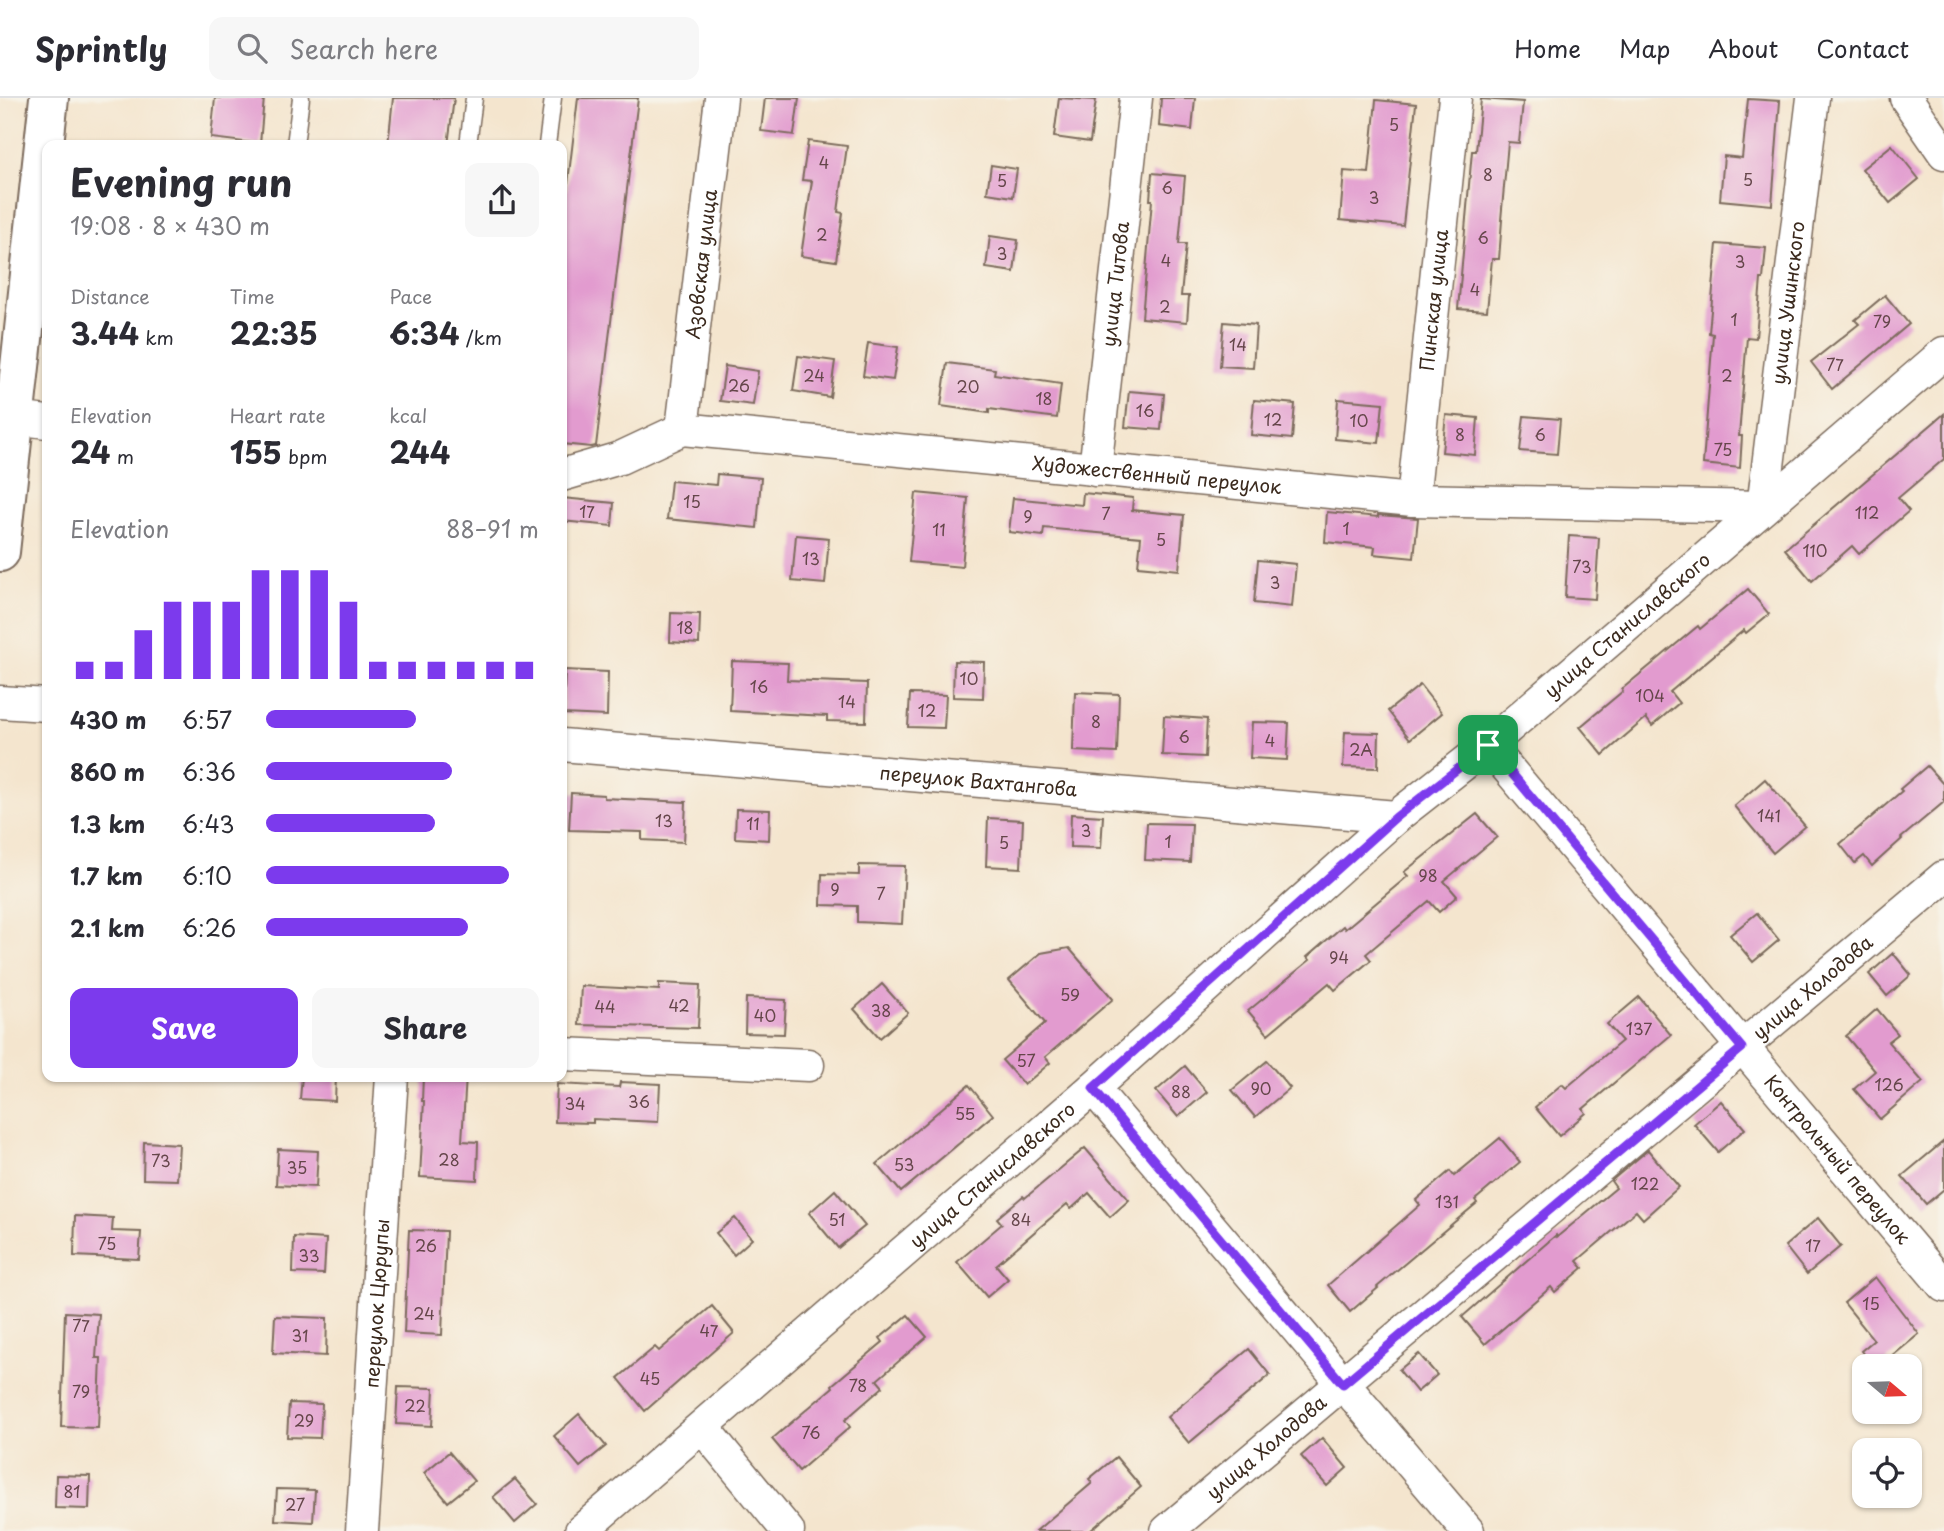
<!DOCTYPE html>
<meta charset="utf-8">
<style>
:root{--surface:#fff;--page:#f7f7f7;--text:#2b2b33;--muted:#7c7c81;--line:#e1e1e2;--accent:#7c3aed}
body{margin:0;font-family:"Playpen Sans",sans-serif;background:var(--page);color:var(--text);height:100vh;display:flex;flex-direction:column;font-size:26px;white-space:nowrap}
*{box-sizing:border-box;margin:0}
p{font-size:23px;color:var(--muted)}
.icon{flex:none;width:38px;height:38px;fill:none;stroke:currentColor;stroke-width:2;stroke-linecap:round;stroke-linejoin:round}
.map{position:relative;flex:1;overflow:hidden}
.details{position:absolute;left:42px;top:42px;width:525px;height:942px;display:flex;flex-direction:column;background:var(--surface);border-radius:14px;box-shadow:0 2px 5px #0004}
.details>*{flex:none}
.needle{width:46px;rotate:109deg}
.tools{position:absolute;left:1852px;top:1256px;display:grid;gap:14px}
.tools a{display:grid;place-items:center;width:70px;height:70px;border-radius:14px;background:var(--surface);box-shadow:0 2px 5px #0004;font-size:35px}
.pin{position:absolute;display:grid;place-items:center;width:60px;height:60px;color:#fff;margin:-30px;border-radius:14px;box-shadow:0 4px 10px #0006}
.round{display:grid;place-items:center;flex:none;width:74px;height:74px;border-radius:14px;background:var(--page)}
.head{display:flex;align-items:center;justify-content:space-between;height:119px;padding:0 28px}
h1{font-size:38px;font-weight:700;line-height:52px}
.metrics{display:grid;grid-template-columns:repeat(3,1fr);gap:10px;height:119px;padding:7px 28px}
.metrics div{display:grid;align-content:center}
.metrics b{font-size:30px;font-weight:700}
.metrics small{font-size:19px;font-weight:400}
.metrics p{font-size:19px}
.chart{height:196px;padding:14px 28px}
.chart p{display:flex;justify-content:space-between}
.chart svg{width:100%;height:126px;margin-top:7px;stroke:var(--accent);stroke-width:6}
.action{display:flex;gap:14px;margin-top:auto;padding:14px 28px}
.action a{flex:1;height:80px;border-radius:14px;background:var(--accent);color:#fff;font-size:28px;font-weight:700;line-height:80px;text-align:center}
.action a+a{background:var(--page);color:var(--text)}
ul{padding:0 28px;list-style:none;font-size:23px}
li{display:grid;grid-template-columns:112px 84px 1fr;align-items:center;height:52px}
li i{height:18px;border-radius:9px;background:var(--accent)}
header{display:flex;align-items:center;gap:42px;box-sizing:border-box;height:98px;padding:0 35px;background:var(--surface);border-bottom:2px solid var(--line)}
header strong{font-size:33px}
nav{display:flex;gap:38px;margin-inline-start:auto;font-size:24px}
.search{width:490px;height:63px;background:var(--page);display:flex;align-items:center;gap:18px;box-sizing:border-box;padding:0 24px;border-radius:14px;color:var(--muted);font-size:26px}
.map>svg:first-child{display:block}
</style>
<header>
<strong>Sprintly</strong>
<div class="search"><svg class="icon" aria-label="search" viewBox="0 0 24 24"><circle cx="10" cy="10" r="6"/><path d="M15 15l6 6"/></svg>Search here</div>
<nav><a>Home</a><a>Map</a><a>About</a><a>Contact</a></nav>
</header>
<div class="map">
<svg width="1944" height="1433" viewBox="0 0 1944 1433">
<rect width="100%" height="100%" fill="#f7f3e8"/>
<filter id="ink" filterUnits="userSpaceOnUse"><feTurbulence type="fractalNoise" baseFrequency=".0143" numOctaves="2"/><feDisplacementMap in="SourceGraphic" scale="14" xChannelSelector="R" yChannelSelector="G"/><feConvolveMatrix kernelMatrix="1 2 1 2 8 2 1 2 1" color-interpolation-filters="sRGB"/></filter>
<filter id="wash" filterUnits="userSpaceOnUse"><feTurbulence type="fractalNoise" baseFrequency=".00686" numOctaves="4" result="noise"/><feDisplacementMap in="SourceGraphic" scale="28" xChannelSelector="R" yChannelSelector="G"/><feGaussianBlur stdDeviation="1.57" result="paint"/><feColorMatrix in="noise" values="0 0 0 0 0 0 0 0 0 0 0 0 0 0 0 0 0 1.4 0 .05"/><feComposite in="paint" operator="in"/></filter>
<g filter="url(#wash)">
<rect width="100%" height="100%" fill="#f4e5ce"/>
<g id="blocks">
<!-- building -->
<g fill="#e29bcf">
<polygon points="215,0 264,0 260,46 211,40"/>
<polygon points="393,0 454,0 448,47 388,47"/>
<polygon points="578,0 638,0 596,348 591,349 562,346 562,135"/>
<polygon points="765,0 799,0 794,37 761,33"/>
<polygon points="1059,0 1096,2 1090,44 1054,39"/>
<polygon points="1161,0 1195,0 1192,32 1159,28"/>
<polygon points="1481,1 1523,4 1519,45 1508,44 1501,122 1502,122 1499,161 1492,161 1487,213 1458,211 1472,53 1476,53"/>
<polygon points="1748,1 1780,3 1772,107 1720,102 1724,58 1742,60"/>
<polygon points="1376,2 1416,6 1403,128 1340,122 1344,73 1369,75"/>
<polygon points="808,43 847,48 838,114 843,115 836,163 801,158 812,83 802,82"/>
<polygon points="1892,47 1919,81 1890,105 1862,71"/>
<polygon points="991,67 1017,71 1013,99 987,95"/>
<polygon points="1152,75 1185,78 1179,146 1186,146 1181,198 1189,198 1187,224 1142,220 1152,102 1150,102"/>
<polygon points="990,138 1018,142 1014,174 986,170"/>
<polygon points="1717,146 1766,150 1763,181 1761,181 1756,240 1747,239 1739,338 1742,338 1740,370 1703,366 1713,236 1709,235"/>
<polygon points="1885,197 1909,226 1832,291 1811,264 1859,226 1855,222"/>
<polygon points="1224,224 1256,227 1253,270 1220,268"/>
<polygon points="868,245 898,249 893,282 863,278"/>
<polygon points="798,258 835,263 830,299 793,293"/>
<polygon points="947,265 995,271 994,276 1061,286 1057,320 989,311 989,315 941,308"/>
<polygon points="725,268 758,273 753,307 720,303"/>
<polygon points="1129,293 1164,296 1161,332 1125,329"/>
<polygon points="1338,301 1383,305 1379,345 1335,341"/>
<polygon points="1254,302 1295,306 1292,341 1251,337"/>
<polygon points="1944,316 1944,361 1898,400 1909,413 1859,456 1852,448 1812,483 1785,451"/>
<polygon points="1446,317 1478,320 1475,357 1442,354"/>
<polygon points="1524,318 1560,321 1557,356 1520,353"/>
<polygon points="717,376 761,380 757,430 667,421 671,383 716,387"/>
<polygon points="916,395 968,400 962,469 909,464"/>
<polygon points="1083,395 1133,400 1132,412 1184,417 1179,472 1138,468 1141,439 1044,430 1043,438 1009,434 1013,400 1082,407"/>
<polygon points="562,400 614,405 612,428 562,423"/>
<polygon points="1327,414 1378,419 1378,417 1418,420 1414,460 1374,456 1375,449 1325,444"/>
<polygon points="796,437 829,440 825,486 792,483"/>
<polygon points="1569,438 1599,440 1595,501 1565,499"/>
<polygon points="1258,462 1296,466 1292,509 1254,505"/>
<polygon points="1748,491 1769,516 1746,535 1744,532 1670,594 1679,605 1652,628 1646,620 1603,657 1580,629 1623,593 1622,591 1698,528 1700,531"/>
<polygon points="671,515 700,516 699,546 670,544"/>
<polygon points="732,563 788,565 787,582 867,585 866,624 827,623 827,618 730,613"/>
<polygon points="954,563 984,564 983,600 953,599"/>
<polygon points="565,572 608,574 607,618 563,616"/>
<polygon points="1420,587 1442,615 1410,641 1388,613"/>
<polygon points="1075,594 1119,596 1117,655 1073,653"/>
<polygon points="910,596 946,597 944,630 908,629"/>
<polygon points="1164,618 1207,621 1205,659 1162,657"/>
<polygon points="1252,624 1289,625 1287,662 1250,660"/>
<polygon points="1345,634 1379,635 1378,670 1343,669"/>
<polygon points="1927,668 1944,687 1944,704 1901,740 1902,741 1872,768 1864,758 1855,765 1840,746 1902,693 1900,691"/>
<polygon points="1765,681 1805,728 1773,755 1734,708"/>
<polygon points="571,695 604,697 604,700 686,704 684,744 642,742 642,734 569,732"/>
<polygon points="736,711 770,712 769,742 735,740"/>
<polygon points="1071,716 1103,718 1101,750 1070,749"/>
<polygon points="1477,716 1497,739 1444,783 1457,798 1439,814 1429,803 1366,856 1371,862 1335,892 1329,885 1268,936 1248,913 1310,862 1307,859 1343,828 1345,831 1408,778 1404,774"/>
<polygon points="988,720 1023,722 1021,770 986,768"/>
<polygon points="1147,725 1192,726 1190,764 1145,762"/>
<polygon points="859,767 905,768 902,826 857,824 857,808 821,807 822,776 859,777"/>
<polygon points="1757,815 1779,842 1753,864 1730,837"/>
<polygon points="1069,850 1113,901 1045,959 1050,965 1024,987 1002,962 1045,925 1009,882 1041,855"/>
<polygon points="1893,855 1911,877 1887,898 1869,876"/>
<polygon points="659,885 700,887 698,930 579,927 581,888 659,892"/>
<polygon points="882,886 908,915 880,940 854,911"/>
<polygon points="1639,899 1671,937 1583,1011 1586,1015 1559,1038 1535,1009 1562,986 1566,990 1622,943 1607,926"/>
<polygon points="746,900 786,902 784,936 745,935"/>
<polygon points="1877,911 1898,936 1888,944 1923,984 1880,1021 1854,991 1875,973 1846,938"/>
<polygon points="1267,963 1290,990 1255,1019 1232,992"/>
<polygon points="1185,968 1207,994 1178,1019 1156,993"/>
<polygon points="302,978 336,978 335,1003 300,1001"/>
<polygon points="423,978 466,978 462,1043 478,1044 477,1082 420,1079 424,1003 422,1003"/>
<polygon points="620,984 660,986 658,1024 593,1021 593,1025 555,1024 557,986 619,989"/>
<polygon points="969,987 993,1017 901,1094 877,1066"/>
<polygon points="1721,1003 1745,1031 1718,1054 1694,1026"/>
<polygon points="1500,1040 1520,1064 1475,1102 1477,1105 1377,1189 1378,1190 1350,1214 1328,1187 1420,1107 1416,1102 1450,1073 1454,1078"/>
<polygon points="1944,1043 1944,1091 1926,1106 1902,1078"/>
<polygon points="144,1044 179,1046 177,1082 143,1081"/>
<polygon points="1085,1050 1129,1102 1110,1119 1089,1095 1071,1111 1067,1106 996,1167 1008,1181 987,1199 957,1164 1002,1126 997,1120 1023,1098 1025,1100"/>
<polygon points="278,1051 318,1053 316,1089 276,1087"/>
<polygon points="1648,1052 1679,1089 1643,1121 1636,1113 1577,1163 1583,1170 1555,1194 1551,1189 1485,1246 1462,1219 1556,1137 1557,1139 1616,1090 1611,1083"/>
<polygon points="835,1092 865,1128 838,1150 809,1115"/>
<polygon points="75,1118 113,1120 112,1133 141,1134 139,1161 74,1158"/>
<polygon points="735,1120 752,1141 734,1157 716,1135"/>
<polygon points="1818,1120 1841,1148 1807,1176 1785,1148"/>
<polygon points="409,1132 446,1133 442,1237 404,1235"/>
<polygon points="294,1139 326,1141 324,1176 293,1175"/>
<polygon points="1875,1179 1919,1236 1879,1269 1873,1269 1861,1253 1874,1242 1844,1205"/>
<polygon points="712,1208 734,1235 645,1313 618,1280 655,1249 659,1253"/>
<polygon points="65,1214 99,1216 96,1260 101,1260 98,1330 61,1329"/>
<polygon points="908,1217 927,1239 877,1282 883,1289 845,1322 850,1329 799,1373 772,1341 833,1289 832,1287 883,1244 880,1240"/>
<polygon points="275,1218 327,1220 326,1258 273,1255"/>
<polygon points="1249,1251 1270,1277 1189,1345 1167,1319"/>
<polygon points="1419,1256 1437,1277 1417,1294 1399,1272"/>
<polygon points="398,1289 434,1290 432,1328 396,1326"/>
<polygon points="289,1305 322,1306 320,1340 287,1339"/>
<polygon points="579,1316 606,1348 580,1369 554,1338"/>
<polygon points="1322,1340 1347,1370 1327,1388 1301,1358"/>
<polygon points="449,1354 474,1383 448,1404 424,1375"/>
<polygon points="1116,1359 1141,1389 1090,1433 1036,1433 1092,1385 1089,1381"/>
<polygon points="56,1377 90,1378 89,1411 55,1410"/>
<polygon points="515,1381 537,1406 515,1425 493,1399"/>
<polygon points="277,1391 315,1392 313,1424 275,1422"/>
</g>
</g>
</g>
<g filter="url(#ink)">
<use href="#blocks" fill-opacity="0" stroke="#7c6b5c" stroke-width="2"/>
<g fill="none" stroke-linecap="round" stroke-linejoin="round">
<!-- lane casing -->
<g stroke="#7c6b5c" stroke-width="19">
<g id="lane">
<polyline points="295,47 301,0"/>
<polyline points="468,47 474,0"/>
<polyline points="547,47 553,0"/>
</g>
</g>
<!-- street casing -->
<g stroke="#7c6b5c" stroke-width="35">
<g id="street">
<polyline points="1906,0 1944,55"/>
<polyline points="14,320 47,324"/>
<path id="s1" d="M682,331L721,0"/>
<path id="s2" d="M1095,372L1136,0"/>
<path id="s3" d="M562,377L620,360L682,331L1413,402L1763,409L1813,0"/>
<path id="s4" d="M1413,402L1455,0"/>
<polyline points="0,604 47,607"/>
<path id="s5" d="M562,647L1396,719"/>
<path id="s6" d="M1488,647L1944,1188"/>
<polyline points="562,956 808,967"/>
<polyline points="1093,990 1468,1433"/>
<polyline points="703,1330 788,1433"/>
<path id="s7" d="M362,1433L392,978"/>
<path id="s8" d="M581,1433L1093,990L1396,719L1488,647L1944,255"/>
<path id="s9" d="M1167,1433L1944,779"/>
</g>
</g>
<!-- secondary casing -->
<g stroke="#7c6b5c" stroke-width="42">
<polyline id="secondary" points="0,454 49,0"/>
</g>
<!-- lane -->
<use href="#lane" stroke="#fff" stroke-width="16"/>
<!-- street -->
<use href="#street" stroke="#fff" stroke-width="32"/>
<!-- secondary -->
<use href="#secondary" stroke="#fff" stroke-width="38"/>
</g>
</g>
<g fill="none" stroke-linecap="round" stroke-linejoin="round" filter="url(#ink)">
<!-- route casing -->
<g stroke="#fff" stroke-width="14">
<polygon id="route" points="1488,647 1742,950 1343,1286 1093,990 1396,719"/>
</g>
<!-- route -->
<use href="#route" stroke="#7c3aed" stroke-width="9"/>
</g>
<g text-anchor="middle" stroke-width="6" stroke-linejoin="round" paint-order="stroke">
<!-- number labels -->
<g font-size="16" fill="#65464a">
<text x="1394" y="33">5</text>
<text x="824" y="71">4</text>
<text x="1488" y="83">8</text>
<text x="1748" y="88">5</text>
<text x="1002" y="89">5</text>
<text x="1167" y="96">6</text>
<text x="1374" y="106">3</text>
<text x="822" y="143">2</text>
<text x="1483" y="146">6</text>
<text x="1002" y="162">3</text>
<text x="1166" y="169">4</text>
<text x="1740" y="170">3</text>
<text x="1475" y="198">4</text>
<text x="1165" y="215">2</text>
<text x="1734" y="228">1</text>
<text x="1882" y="230">79</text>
<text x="1238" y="253">14</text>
<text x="1835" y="273">77</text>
<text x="814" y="284">24</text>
<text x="1727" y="284">2</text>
<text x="739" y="294">26</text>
<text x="968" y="295">20</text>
<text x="1044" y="307">18</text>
<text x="1145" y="319">16</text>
<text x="1273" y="328">12</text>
<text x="1359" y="329">10</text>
<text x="1460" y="343">8</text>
<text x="1540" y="343">6</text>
<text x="1723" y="358">75</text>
<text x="692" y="410">15</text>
<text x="587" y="420">17</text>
<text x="1867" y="421">112</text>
<text x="1106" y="422">7</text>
<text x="1028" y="425">9</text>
<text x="1346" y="437">1</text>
<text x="939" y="438">11</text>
<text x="1161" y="448">5</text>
<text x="1815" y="459">110</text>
<text x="811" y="467">13</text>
<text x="1582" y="475">73</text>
<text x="1275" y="491">3</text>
<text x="685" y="536">18</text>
<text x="969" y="587">10</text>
<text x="759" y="595">16</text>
<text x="1650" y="604">104</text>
<text x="847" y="610">14</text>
<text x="927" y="619">12</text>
<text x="1096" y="630">8</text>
<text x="1184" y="645">6</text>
<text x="1270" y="649">4</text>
<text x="1361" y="658">2А</text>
<text x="1769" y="724">141</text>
<text x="664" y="729">13</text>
<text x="753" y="732">11</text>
<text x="1086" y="739">3</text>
<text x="1168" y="750">1</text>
<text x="1004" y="751">5</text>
<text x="1428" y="784">98</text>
<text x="835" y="798">9</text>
<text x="881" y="802">7</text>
<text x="1339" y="866">94</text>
<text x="1070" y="903">59</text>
<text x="679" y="914">42</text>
<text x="605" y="915">44</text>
<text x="881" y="919">38</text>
<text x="765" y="924">40</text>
<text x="1639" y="937">137</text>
<text x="1026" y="969">57</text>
<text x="1889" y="993">126</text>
<text x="1261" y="997">90</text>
<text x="1181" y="1000">88</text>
<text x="639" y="1010">36</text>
<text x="575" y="1012">34</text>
<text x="965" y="1022">55</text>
<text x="449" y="1068">28</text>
<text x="161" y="1069">73</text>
<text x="904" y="1073">53</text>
<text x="297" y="1076">35</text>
<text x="1645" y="1092">122</text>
<text x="1447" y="1110">131</text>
<text x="837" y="1128">51</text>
<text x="1021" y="1128">84</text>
<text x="107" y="1152">75</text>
<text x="426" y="1154">26</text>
<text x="1813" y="1154">17</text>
<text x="309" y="1164">33</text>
<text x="1871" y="1212">15</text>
<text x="424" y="1222">24</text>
<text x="81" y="1234">77</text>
<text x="709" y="1239">47</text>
<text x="300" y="1244">31</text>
<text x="650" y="1287">45</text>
<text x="858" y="1294">78</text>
<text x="81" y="1300">79</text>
<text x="415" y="1314">22</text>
<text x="304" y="1329">29</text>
<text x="811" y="1341">76</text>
<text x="72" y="1400">81</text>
<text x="295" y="1413">27</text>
</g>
<!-- street labels -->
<g font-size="19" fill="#3b2a1e" stroke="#f7f3e8">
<text dy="7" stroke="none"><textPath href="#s1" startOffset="166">Азовская улица</textPath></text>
<text dy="7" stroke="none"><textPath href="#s2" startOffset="187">улица Титова</textPath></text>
<text dy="7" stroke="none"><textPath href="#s4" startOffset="201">Пинская улица</textPath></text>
<text dy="7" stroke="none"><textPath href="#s3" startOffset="1419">улица Ушинского</textPath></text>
<text dy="7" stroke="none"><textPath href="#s3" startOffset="606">Художественный переулок</textPath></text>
<text dy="7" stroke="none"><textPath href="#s8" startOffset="1384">улица Станиславского</textPath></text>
<text dy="7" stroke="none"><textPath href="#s5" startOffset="418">переулок Вахтангова</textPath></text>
<text dy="7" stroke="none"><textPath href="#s9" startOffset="844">улица Холодова</textPath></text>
<text dy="7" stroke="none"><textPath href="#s6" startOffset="542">Контрольный переулок</textPath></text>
<text dy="7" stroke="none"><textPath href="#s8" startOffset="544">улица Станиславского</textPath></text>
<text dy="7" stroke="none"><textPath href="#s7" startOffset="228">переулок Цюрупы</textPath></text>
<text dy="7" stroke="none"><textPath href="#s9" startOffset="130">улица Холодова</textPath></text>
</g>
</g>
</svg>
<div class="tools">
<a><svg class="needle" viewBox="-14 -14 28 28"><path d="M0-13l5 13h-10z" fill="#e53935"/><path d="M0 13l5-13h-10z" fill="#7c7c81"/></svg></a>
<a><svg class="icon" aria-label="locate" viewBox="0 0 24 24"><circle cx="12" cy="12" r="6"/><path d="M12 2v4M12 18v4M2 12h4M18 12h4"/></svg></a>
</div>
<div class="pin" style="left:1488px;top:647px;background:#1e9e55"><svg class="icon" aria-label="arrive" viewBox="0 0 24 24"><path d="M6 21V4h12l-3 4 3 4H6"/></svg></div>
<section class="details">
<div class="head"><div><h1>Evening run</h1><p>19:08 · 8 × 430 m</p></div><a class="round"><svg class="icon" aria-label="share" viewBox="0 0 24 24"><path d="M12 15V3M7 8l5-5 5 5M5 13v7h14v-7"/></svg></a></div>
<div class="metrics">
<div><p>Distance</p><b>3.44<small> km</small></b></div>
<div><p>Time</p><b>22:35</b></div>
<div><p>Pace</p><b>6:34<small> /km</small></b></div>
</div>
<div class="metrics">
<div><p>Elevation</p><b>24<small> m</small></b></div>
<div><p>Heart rate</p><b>155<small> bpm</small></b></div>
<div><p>kcal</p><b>244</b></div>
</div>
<div class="chart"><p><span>Elevation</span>88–91 m</p>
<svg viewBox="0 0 160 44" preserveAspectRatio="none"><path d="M5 44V38M15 44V38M25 44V27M35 44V17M45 44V17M55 44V17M65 44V6M75 44V6M85 44V6M95 44V17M105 44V38M115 44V38M125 44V38M135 44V38M145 44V38M155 44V38"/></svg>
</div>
<ul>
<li><b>430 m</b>6:57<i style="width:55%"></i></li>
<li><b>860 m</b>6:36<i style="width:68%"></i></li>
<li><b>1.3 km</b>6:43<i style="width:62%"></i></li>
<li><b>1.7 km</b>6:10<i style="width:89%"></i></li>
<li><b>2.1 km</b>6:26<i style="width:74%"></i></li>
</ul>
<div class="action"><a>Save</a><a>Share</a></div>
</section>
</div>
